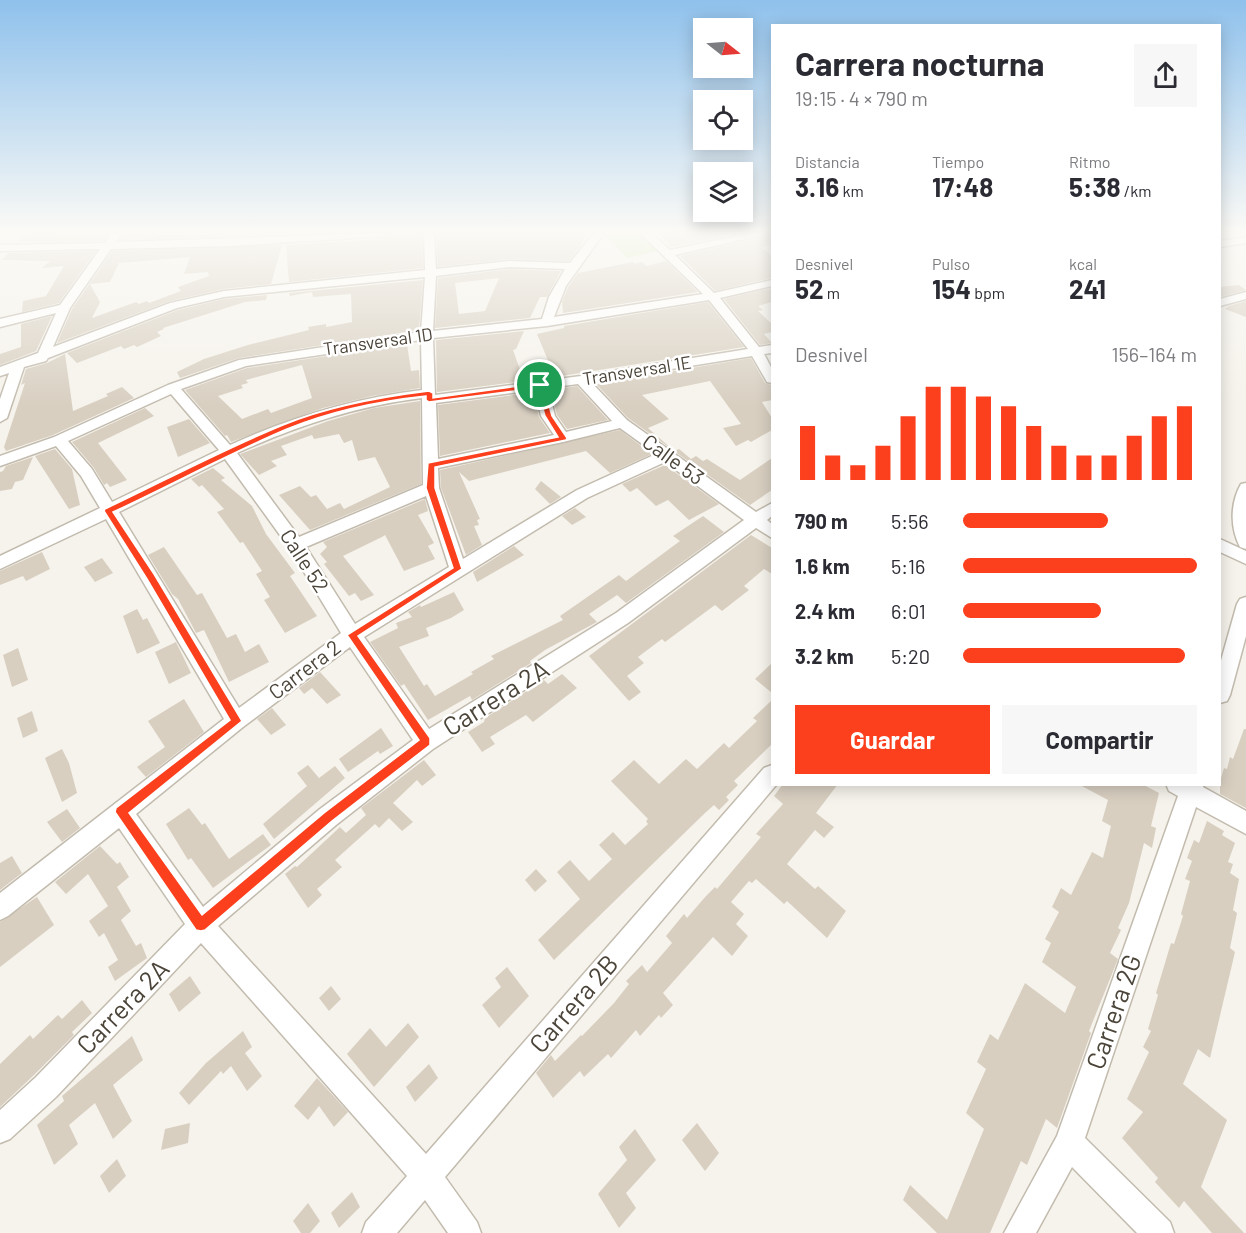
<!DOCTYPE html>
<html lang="es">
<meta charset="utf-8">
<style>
:root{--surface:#fff;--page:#f7f7f7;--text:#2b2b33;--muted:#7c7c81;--accent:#fc3f1d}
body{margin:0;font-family:Barlow,sans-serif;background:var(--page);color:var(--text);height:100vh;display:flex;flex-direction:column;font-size:22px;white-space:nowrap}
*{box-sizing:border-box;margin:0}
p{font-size:20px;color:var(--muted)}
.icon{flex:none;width:33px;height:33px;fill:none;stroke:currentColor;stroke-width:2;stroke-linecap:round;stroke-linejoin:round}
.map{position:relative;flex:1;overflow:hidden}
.panel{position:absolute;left:771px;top:24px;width:450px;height:762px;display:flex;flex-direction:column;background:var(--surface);border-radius:0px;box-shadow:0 3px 15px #0003}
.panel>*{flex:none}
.needle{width:39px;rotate:107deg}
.buttons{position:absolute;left:693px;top:18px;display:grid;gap:12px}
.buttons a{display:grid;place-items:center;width:60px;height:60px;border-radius:0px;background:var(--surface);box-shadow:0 3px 15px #0003;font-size:30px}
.pin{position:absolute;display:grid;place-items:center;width:51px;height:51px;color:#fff;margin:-26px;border:3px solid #fff;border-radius:50%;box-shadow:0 2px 6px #0007}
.round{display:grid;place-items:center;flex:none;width:63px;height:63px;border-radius:0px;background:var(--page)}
.head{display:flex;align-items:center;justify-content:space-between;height:102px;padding:0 24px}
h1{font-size:33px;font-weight:700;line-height:45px}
.metrics{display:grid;grid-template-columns:repeat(3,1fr);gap:9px;height:102px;padding:6px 24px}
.metrics div{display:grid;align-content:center}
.metrics b{font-size:26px;font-weight:700}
.metrics small{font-size:16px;font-weight:400}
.metrics p{font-size:16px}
.chart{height:168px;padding:12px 24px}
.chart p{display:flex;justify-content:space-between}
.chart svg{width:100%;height:108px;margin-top:6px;stroke:var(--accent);stroke-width:6}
.action{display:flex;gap:12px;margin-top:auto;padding:12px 24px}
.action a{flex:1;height:69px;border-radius:0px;background:var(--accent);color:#fff;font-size:24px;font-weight:700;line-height:69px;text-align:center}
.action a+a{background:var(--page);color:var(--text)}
ul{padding:0 24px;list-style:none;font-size:20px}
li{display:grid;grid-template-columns:96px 72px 1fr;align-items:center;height:45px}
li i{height:15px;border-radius:8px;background:var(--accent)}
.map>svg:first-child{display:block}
</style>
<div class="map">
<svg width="1246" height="1233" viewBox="0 0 1246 1233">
<rect width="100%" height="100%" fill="#f6f3ec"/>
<!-- green -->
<polygon fill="#d2eab5" points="610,233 638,233 657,251 627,258 604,234"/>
<!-- building -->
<g fill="#d8cfc1" fill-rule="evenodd">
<polygon points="27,233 58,233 56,235 109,233 104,241 18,242"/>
<polygon points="124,233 176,234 317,233 120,240"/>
<polygon points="422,233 423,268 289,282 286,245 381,239 391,235"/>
<polygon points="436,233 586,233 580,247 569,261 509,259 438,267"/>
<polygon points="658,233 740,233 671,247"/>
<polygon points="772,235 772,244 761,247 772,256 772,278 715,291 680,256"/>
<path d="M282,245L271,284L224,289L170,301L57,343L72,309L112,251ZM190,257L184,274L208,272L209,276L178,287L181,291L149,303L147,301L139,304L136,302L92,318L100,302L90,284L110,282L119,263Z"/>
<polygon points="96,251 59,303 22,312 23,301 46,296 64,266 42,268 50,261 2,260 8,253"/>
<polygon points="666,261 698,292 563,313 562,302 568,287 578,273 633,262 635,264 642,262 646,266"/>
<path d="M509,269L561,271L547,297H540L530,318L435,328L438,278ZM499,278L485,311L459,314L455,283Z"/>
<polygon points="423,280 419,330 239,358 180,378 177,372 204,359 248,345 309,330 308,327 326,324 326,327 352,322 351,294 313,297 312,292 290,296 289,293"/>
<polygon points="1239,285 1246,290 1220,297 1220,287"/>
<polygon points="772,288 772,302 758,306 763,310 758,311 772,324 772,332 764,334 772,343 760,345 724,299"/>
<polygon points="267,295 266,300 245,302 163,328 164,329 157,332 161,336 137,347 134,345 124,349 121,346 77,363 67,353 178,310 224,299"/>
<polygon points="1246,301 1246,317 1225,309 1229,306"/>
<polygon points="708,302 744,347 555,377 537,334 564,328 564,326"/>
<polygon points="52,316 36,351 0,365 0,354 21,347 21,324"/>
<polygon points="524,331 516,349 513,350 524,381 437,392 436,340"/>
<path d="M407,344L411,371L419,370L420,388L372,396L323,408L231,442L227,435L225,436L185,390L247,368ZM302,365L312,398L271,413L268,409L242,419L218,396L243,388L241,385L248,383L246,380Z"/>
<polygon points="65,354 73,411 108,396 106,394 122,387 134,398 53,435 6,451 4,447 25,383 21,385 26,369 47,363"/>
<polygon points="751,358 765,383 772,385 772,400 762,402 772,418 772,430 751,442 748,440 736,446 723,428 741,424 710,381 642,395 669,419 648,428 673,450 628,418 596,384"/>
<polygon points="577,386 608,420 567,429 557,415 551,390"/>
<polygon points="529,393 533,393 539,417 550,433 440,456 438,405"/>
<polygon points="420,401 421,484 310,530 279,495 300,486 311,497 316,495 327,509 340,503 344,509 390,487 375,457 358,461 352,440 344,443 339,434 314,439 312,435 281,446 287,455 271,461 277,466 259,475 240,454 328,421 374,408"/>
<polygon points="145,408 154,416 98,443 127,480 110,487 107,483 104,485 94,468 72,442"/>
<polygon points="189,419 210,443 178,457 167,427"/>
<polygon points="620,430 652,454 610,473 586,451 469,481 459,472 480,519 477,520 479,525 474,526 482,545 466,555 441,488 440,470"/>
<polygon points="55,449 72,469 80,505 69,509 35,456"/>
<polygon points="679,449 691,459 696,456 703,461 707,459 740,480 772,458 772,490 750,505 674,451"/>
<polygon points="33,457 23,480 15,482 12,489 0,491 0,472 3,471 6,466"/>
<polygon points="665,465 719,504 689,520 668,500 656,506 637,488 630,492 622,484"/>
<polygon points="213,468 225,478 221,480 252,506 266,534 295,573 290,576 317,616 285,633 264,600 270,597 256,574 262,571 243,542 240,543 217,512 224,509 202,485 199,487 191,479"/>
<polygon points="541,481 561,497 550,504 535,489"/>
<polygon points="425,499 428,511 418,515 434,543 428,546 435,559 404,571 385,535 382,537 343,556 374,595 361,601 355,593 349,596 324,564 327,562 320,554 327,547 323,542"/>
<polygon points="575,508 586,517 572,525 562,516"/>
<polygon points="703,516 724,532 626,603 617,595 589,614 597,622 545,650 530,661 531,663 472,700 470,696 428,720 404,684 401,686 370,642 398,628 396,623 412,617 408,612 420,605 421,607 454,592 464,610 451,618 426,628 429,636 399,647 424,686 427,684 435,696 473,674 471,672 494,659 491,656 563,620 560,616 619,575 626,581 680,541 673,536"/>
<polygon points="751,535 772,548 772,574 764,569 744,586 749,590 722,611 715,605 665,642 662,639 638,657 644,663 627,676 641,692 629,701 589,656"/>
<polygon points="514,546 524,555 477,582 473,572"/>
<polygon points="164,547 197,595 202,593 227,638 236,634 245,652 259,644 269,662 229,682 204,630 196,633 178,599 172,594 148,555"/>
<polygon points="42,552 50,569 26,581 23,576 0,585 0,571"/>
<polygon points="102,558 113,573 95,582 84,567"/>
<polygon points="137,609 143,620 147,618 160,643 137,654 123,616"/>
<polygon points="176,642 191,673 169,684 155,652"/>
<polygon points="18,648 28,680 12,687 3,655"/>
<polygon points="772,663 772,693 755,679"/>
<polygon points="320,672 341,695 327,704 312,688 304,694 299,688"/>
<polygon points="562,674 577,688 533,722 526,715 490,737 495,744 482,752 468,732 484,722 485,718 544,680 548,684"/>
<polygon points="184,699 204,732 146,777 137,767 165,747 148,721"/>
<polygon points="772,700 772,744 734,781 738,785 726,797 729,800 719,810 714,805 705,813 554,960 538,940 580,899 557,872 570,860 589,881 612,859 599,845 613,832 625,845 648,824 646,821 648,819 611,781 634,760 659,784 686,759 697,769 724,743 729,748 757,721 753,718"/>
<polygon points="272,708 286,725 271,735 257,719"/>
<polygon points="32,711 38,731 23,738 17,718"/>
<polygon points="381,728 393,746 380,754 378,751 348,772 339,759"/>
<polygon points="1244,729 1246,729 1246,808 1220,794 1220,782 1224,768 1227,769 1230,757 1233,759"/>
<polygon points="62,749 69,763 77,793 62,802 45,758"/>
<polygon points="424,760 436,775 422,786 417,780 393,803 413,822 402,831 389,818 379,828 375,824 335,860 342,867 317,889 322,895 308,908 285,874 295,866 297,867 340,827 346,833 366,815 361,808"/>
<polygon points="308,765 319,778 335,766 345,778 274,839 263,824 307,786 297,773"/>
<polygon points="783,784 838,784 816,813 834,827 824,838 815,830 787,864 815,889 818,886 846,911 827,938 787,901 784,904 756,879 752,883 749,881 731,902 744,914 736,924 748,936 732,956 713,937 663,993 673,1005 661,1018 659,1015 640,1036 636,1030 611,1058 608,1054 584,1077 580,1071 553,1098 536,1073 551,1055 555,1061 581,1035 582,1036 614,1003 629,984 626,981 642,965 647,972 672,943 666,936 684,914 687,918 706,896 715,887 717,889 761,837 756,834 783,804 774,796"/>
<polygon points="1078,784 1142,784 1159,793 1151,826 1156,828 1152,848 1144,843 1129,903 1118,928 1121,930 1110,953 1118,959 1089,1031 1091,1033 1057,1128 1046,1119 1027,1165 1021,1161 990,1233 937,1233 903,1200 910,1185 947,1220 984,1129 966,1113 986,1069 977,1062 990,1034 998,1040 1025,983 1065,1013 1076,987 1042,962 1051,943 1045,939 1059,912 1052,907 1061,888 1071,895 1092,852 1103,858 1111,826 1102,821 1108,800"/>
<polygon points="189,808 202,825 205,823 229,859 263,834 271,845 213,888 191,858 188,860 166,824"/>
<polygon points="67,809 80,828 62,842 47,822"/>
<polygon points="1207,821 1224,831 1222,835 1235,843 1228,862 1233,864 1230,873 1239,879 1233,910 1237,913 1230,948 1235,952 1210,1058 1198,1049 1183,1084 1227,1120 1201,1187 1244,1233 1212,1233 1184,1201 1179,1208 1155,1182 1158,1178 1122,1138 1143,1112 1127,1099 1149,1052 1143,1047 1151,1031 1148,1029 1158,995 1156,993 1171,943 1174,944 1183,916 1181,914 1190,881 1185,879 1192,861 1187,858 1194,840 1199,843"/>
<polygon points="100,846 117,864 120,862 129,877 117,887 131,911 121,920 136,946 141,943 147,958 115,981 108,967 118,960 104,933 99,937 89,921 108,906 88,874 66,894 55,882"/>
<polygon points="12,856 22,873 0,890 0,863"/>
<polygon points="536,869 547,881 535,892 525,880"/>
<polygon points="37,897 54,925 0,967 0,922"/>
<polygon points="507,967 529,996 499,1028 482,1005 501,987 495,978"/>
<polygon points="190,976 201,993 179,1012 169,994"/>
<polygon points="331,986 341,999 329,1011 319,998"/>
<polygon points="82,1000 92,1013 72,1032 74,1035 34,1075 0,1107 0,1064 30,1035 33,1039 58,1015 62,1019"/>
<polygon points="408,1023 419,1037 374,1087 347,1054 370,1028 386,1047"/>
<polygon points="243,1031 252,1047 245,1053 262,1076 247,1091 231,1066 223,1074 221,1071 189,1105 179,1093 206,1063"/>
<polygon points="132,1036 143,1060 113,1085 132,1121 113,1139 95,1103 69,1125 78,1144 54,1165 37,1125 64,1101 62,1096"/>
<polygon points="429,1064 438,1078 415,1102 406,1087"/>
<polygon points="317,1078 348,1112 334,1127 319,1106 308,1120 294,1106"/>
<polygon points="190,1123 188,1143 161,1150 165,1129"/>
<polygon points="697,1123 719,1153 705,1171 682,1140"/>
<polygon points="635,1129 656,1160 626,1193 636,1208 619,1228 598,1194 627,1160 619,1147"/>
<polygon points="117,1159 126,1176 109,1193 100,1176"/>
<polygon points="352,1192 360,1207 339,1228 331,1213"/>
<polygon points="308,1203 320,1221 310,1233 301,1233 293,1221"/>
</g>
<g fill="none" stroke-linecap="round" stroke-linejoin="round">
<!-- minor casing -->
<g stroke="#c2bbae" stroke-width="3">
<g id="minor">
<path d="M112,233H122L116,242L390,233L385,236L231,246L111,249L70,308L53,347L170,303L224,291L425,270L424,233H434L436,269L509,261L570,263L594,233H604L566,286L554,317L703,294L640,233H651L670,250L751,233H771L675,255L714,293L772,280V286L720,298L759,347L772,345V353L764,354L772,369V383L767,382L752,356L591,382L627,420L756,512L772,503V516L767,520L772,524V538L756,528L628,623L433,749L336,825L218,926L426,1154L764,768L772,765V784H777L445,1177L477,1222L481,1233H448L425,1200L397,1233H362L366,1222L407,1176L201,943L56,1097L10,1139L0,1143V1110L36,1077L185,924L119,828L8,916L0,920V893L224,719L106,519L0,569V556L100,508L81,476L56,446L0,466V456L54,437L168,385L239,360L421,332L425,277L224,297L177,308L48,358L46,361L24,367L7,418L0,422V399L9,373L0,376V367L38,353L56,313L0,327V319L60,305L100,249L0,251V245L105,243ZM509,267L565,269L549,297L542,319L433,331L436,276ZM709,300L748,349L581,376L435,395L433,338L547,326ZM421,340L422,390C354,398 292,417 230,445L181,389L246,366ZM578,384L612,421L566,432L555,416L548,388ZM535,390L541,416L554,435L438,459L436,403ZM171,394L219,450L112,502L92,469L68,441ZM422,398L423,485L299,537L237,453C297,426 356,406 422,398ZM620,428L656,454L577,490L463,559L439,488L438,468L563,442ZM225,459L290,549L341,633L239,708L119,512ZM665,462L744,520L616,613L429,729L364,637L587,498ZM426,496L449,567L355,624L306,547ZM350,647L413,740L320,809L203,907L136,814L243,727Z"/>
<polygon points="1246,237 1246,243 1220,247 1220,241"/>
<polygon points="1246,292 1246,299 1220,306 1220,299"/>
<path d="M1246,483V549L1240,547C1230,528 1230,503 1241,484Z"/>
<polygon points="1220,539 1246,551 1246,564 1220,552"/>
<polygon points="1246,597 1246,636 1230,695 1227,701 1220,703 1220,664 1237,604 1240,599"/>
<polygon points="1166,784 1204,784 1203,787 1246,811 1246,834 1196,807 1085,1138 1170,1222 1174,1233 1137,1233 1072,1167 1036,1233 1004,1233 1057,1136 1178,796 1169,791"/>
</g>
</g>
<!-- minor -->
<use href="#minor" fill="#fff" fill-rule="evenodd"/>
</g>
<!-- sky -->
<linearGradient id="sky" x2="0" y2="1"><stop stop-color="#8fc1ec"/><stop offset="0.57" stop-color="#fbfaf6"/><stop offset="1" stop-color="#fbfaf6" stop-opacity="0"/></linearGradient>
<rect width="1246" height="406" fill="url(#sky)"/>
<!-- route -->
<path fill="#fc3f1d" stroke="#fff" stroke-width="1.5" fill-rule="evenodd" d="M540,383L543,385L552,416L567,438L566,440L435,467V488L462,569L358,636L430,738V745L332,821L205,930L201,931L196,930L115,812L116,808L230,720L147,579L104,511L105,509C164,481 222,450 283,425C329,406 380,397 429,391L433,393V398ZM537,388L545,416L558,437L428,463L426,488L453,568L347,635L419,740L324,813L202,915L129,813L242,721L154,574L113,512C171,485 228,454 287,429C331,411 379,401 426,396V400L429,402Z"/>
<g text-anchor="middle" stroke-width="5" stroke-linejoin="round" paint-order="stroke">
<!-- far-street labels -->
<g font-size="18" fill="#4b4439" stroke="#fff">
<text transform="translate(378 342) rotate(-8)" y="6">Transversal 1D</text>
<text transform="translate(637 371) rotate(-9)" y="6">Transversal 1E</text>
</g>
<!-- street labels -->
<g font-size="21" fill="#4b4439" stroke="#fff">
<text transform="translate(673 460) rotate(36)" y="7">Calle 53</text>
<text transform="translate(304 561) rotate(57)" y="7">Calle 52</text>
<text transform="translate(305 670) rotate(-37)" y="7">Carrera 2</text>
</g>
<!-- near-street labels -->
<g font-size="26" fill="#4b4439" stroke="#fff">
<text transform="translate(496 698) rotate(-32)" y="9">Carrera 2A</text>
<text transform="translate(574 1004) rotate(-49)" y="9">Carrera 2B</text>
<text transform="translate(123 1007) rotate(-46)" y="9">Carrera 2A</text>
<text transform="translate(1114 1012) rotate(-71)" y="9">Carrera 2G</text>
</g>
</g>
</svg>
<div class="buttons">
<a><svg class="needle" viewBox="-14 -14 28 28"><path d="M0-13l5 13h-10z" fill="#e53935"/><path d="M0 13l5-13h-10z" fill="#7c7c81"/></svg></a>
<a><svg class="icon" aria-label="locate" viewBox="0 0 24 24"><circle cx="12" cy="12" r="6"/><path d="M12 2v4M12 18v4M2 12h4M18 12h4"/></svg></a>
<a><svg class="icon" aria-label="layers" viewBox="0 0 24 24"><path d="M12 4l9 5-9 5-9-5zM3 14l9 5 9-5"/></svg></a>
</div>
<div class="pin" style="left:540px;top:385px;background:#1e9e55"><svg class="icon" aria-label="arrive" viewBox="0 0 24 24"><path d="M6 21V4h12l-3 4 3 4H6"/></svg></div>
<section class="panel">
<div class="head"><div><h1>Carrera nocturna</h1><p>19:15 · 4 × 790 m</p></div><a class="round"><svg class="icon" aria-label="share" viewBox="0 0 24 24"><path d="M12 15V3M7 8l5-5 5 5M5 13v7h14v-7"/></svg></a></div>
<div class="metrics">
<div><p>Distancia</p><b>3.16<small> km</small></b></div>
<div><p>Tiempo</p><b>17:48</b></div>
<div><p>Ritmo</p><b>5:38<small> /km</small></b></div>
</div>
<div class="metrics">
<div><p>Desnivel</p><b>52<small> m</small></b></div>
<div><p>Pulso</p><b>154<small> bpm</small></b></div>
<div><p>kcal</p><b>241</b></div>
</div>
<div class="chart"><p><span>Desnivel</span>156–164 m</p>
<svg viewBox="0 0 160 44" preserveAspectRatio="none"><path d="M5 44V22M15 44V34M25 44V38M35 44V30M45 44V18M55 44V6M65 44V6M75 44V10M85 44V14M95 44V22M105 44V30M115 44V34M125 44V34M135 44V26M145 44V18M155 44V14"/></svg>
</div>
<ul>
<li><b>790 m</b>5:56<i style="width:62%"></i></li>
<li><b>1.6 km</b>5:16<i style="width:100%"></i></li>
<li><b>2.4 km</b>6:01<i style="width:59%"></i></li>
<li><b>3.2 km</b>5:20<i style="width:95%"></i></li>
</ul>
<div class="action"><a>Guardar</a><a>Compartir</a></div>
</section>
</div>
